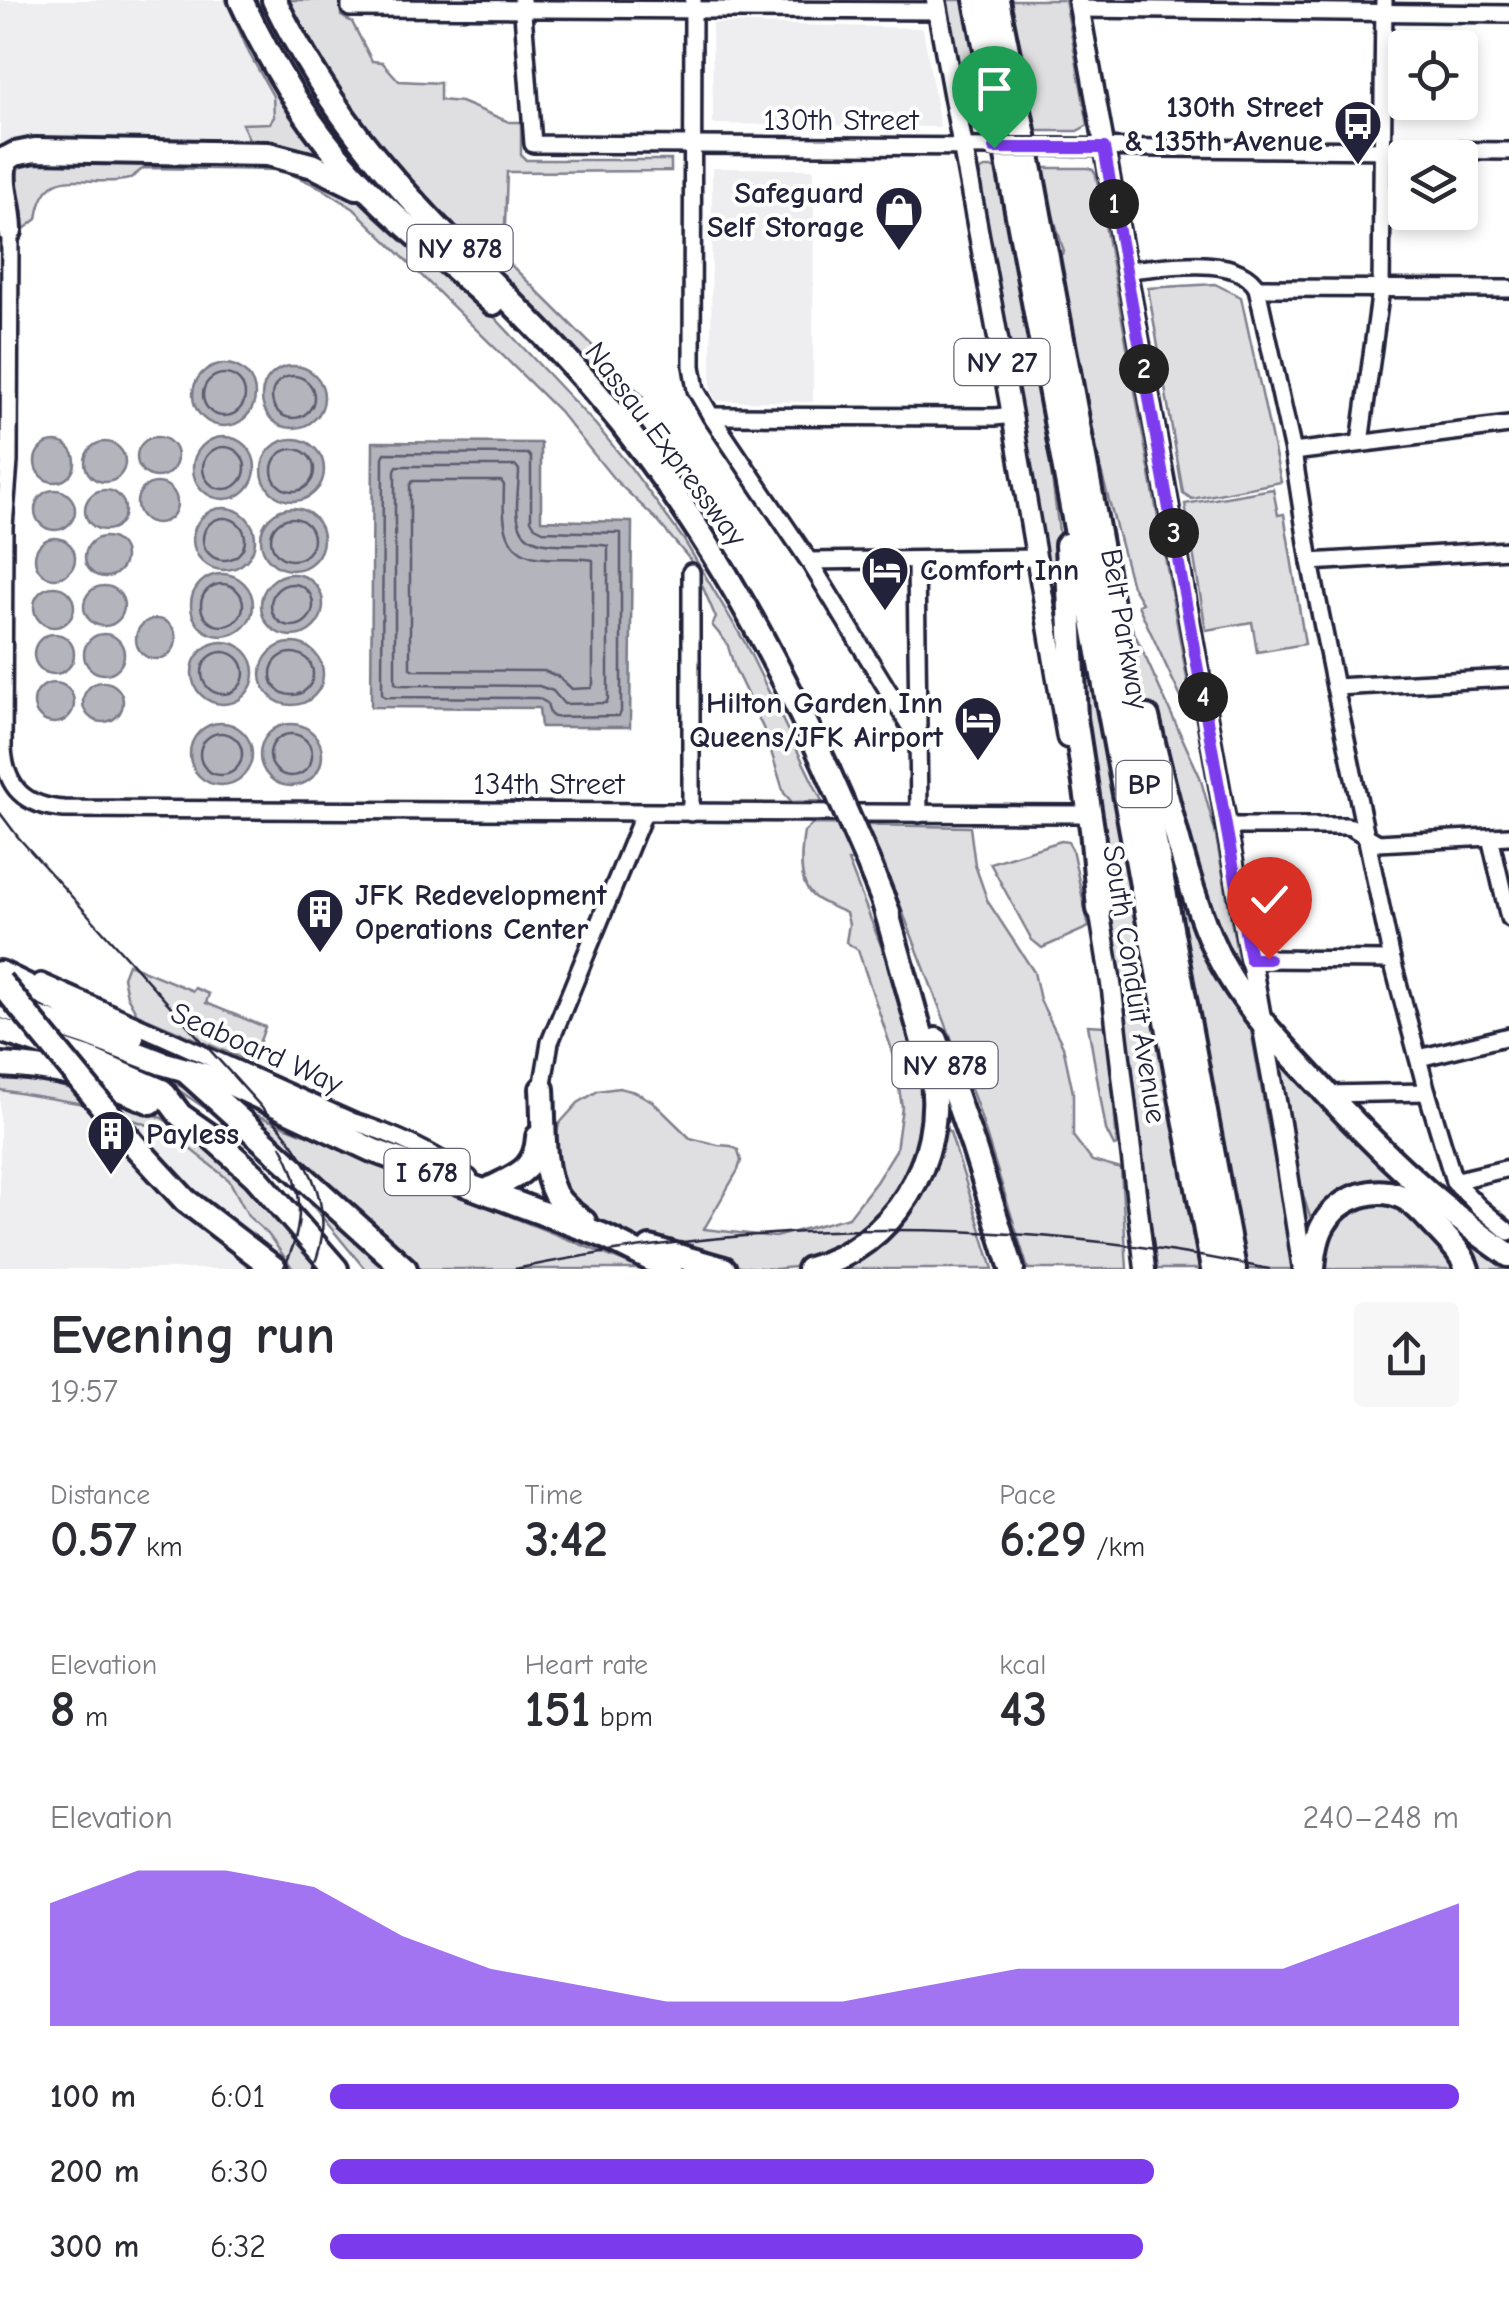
<!DOCTYPE html>
<meta charset="utf-8">
<style>
:root{--surface:#fff;--page:#f7f7f7;--text:#2b2b33;--muted:#7c7c81;--accent:#7c3aed}
body{margin:0;font-family:"Comic Neue",sans-serif;background:var(--page);color:var(--text);height:100vh;display:flex;flex-direction:column;font-size:38px;white-space:nowrap}
*{box-sizing:border-box;margin:0}
p{font-size:32px;color:var(--muted)}
.icon{flex:none;width:55px;height:55px;fill:none;stroke:currentColor;stroke-width:2;stroke-linecap:round;stroke-linejoin:round}
.map{position:relative;height:1269px;overflow:hidden}
.drawer{display:flex;flex-direction:column;background:var(--surface);flex:1}
.drawer>*{flex:none}
.tools{position:absolute;left:1388px;top:30px;display:grid;gap:20px}
.tools a{display:grid;place-items:center;width:90px;height:90px;border-radius:10px;background:var(--surface);box-shadow:0 5px 15px #0003;font-size:50px}
.pin{position:absolute;display:grid;place-items:center;width:85px;height:85px;color:#fff;margin:-102px -42px;border-radius:50% 50% 50% 0;rotate:-45deg;box-shadow:0 0 10px #0007}
.pin .icon{rotate:45deg}
.km{position:absolute;width:50px;height:50px;margin:-25px;border-radius:50%;background:#222;color:#fff;font-size:28px;line-height:50px;text-align:center}
.round{display:grid;place-items:center;flex:none;width:105px;height:105px;border-radius:10px;background:var(--page)}
.head{display:flex;align-items:center;justify-content:space-between;height:170px;padding:0 50px}
h1{font-size:55px;font-weight:700;line-height:75px}
.figures{display:grid;grid-template-columns:repeat(3,1fr);gap:15px;height:170px;padding:10px 50px}
.figures div{display:grid;align-content:center}
.figures b{font-size:50px;font-weight:700}
.figures small{font-size:28px;font-weight:400}
.figures p{font-size:28px}
.chart{height:280px;padding:20px 50px}
.chart p{display:flex;justify-content:space-between}
.chart svg{width:100%;height:180px;margin-top:10px;fill:var(--accent);opacity:.7}
ul{padding:0 50px;list-style:none;font-size:32px}
li{display:grid;grid-template-columns:160px 120px 1fr;align-items:center;height:75px}
li i{height:25px;border-radius:12px;background:var(--accent)}
.map>svg:first-child{display:block}
</style>
<div class="map">
<svg width="1509" height="1269" viewBox="0 0 1509 1269">
<rect width="100%" height="100%" fill="#fff"/>
<filter id="ink" filterUnits="userSpaceOnUse"><feTurbulence type="fractalNoise" baseFrequency=".01" numOctaves="2"/><feDisplacementMap in="SourceGraphic" scale="20" xChannelSelector="R" yChannelSelector="G"/><feConvolveMatrix kernelMatrix="1 2 1 2 8 2 1 2 1" color-interpolation-filters="sRGB"/></filter>
<g filter="url(#ink)">
<!-- built -->
<g fill="#eeeef1">
<polygon points="0,0 235,0 276,99 271,121 246,124 254,146 0,143"/>
<polygon points="712,23 923,28 940,127 713,124"/>
<polygon points="712,168 814,169 813,402 716,401 711,389"/>
<polygon points="0,1088 92,1102 149,1122 187,1142 231,1180 300,1269 0,1269"/>
</g>
<!-- green -->
<g fill="#dfdfe2" stroke="#80808e" stroke-width="2.5">
<polygon points="226,0 233,0 344,176 251,143 242,124 270,123 274,117 273,96 249,53"/>
<polygon points="285,0 341,0 341,16 352,22 372,61 382,62 399,81 440,83 440,100 461,102 509,122 521,122 521,155 526,160 671,160 671,171 507,172 504,251 506,260 643,396 634,406 639,417 635,421 384,155 328,83"/>
<polygon points="945,0 964,0 977,56 972,59 991,130 973,129 969,124"/>
<polygon points="1010,0 1065,0 1088,125 1077,131 1032,131 1024,64"/>
<path d="M31,159H237L292,167L354,193L377,208L481,303L596,425L631,468L684,540L744,641L822,801L792,802L784,793L765,732L735,669L727,643L712,625L716,618L692,562L655,518L614,479L559,411L354,209L322,188L282,170L144,168C137,172 133,179 124,180C84,187 45,161 37,219L15,236L7,173L16,164Z"/>
<polygon points="985,168 998,168 1047,440 1062,555 1064,656 979,178 981,170"/>
<polygon points="1039,168 1088,168 1093,170 1096,175 1193,712 1182,700 1138,605 1142,603 1132,586 1101,471 1059,256 1064,252"/>
<polygon points="1215,284 1241,297 1281,482 1192,499 1183,493 1148,288"/>
<polygon points="1273,489 1278,515 1284,514 1305,644 1257,652 1252,622 1206,630 1185,504"/>
<polygon points="1118,597 1200,777 1215,831 1294,1269 1246,1269 1238,1242"/>
<polygon points="1080,621 1084,625 1197,1231 1192,1233 1200,1269 1157,1269 1081,720"/>
<path d="M813,824L970,827L975,865L988,902L1034,972L1040,1000L1063,1046L1073,1093V1136L1092,1161L1121,1169L1127,1269H1028L977,1105L883,861H848L912,1025L928,1078V1128L911,1183L886,1215L812,1265L776,1269L720,1265L628,1238L576,1211L562,1196L552,1154L559,1124L578,1103L598,1091L619,1088L635,1092L652,1101L690,1138L718,1145L731,1146L738,1150L741,1161L738,1170L704,1229L775,1237L849,1217L876,1182L896,1150L902,1107L894,1056L858,950L846,942L849,924L846,913C836,908 823,904 814,897C797,884 801,851 804,832Z"/>
<polygon points="1061,841 1068,842 1072,849 1089,927 1042,948 1032,940 990,863"/>
<polygon points="128,964 193,991 195,988 209,994 206,1003 265,1027 252,1063 137,1014 127,996 123,977"/>
<polygon points="1088,1025 1105,1026 1109,1042 1117,1145 1114,1146 1106,1130"/>
<polygon points="1281,1057 1493,1259 1496,1255 1509,1264 1509,1269 1475,1269 1420,1197 1392,1181 1310,1217 1302,1192 1280,1062"/>
<polygon points="0,1068 119,1094 204,1142 243,1174 320,1269 293,1269 268,1234 249,1217 229,1180 184,1144 148,1125 90,1105 0,1090"/>
<polygon points="160,1078 310,1136 642,1269 365,1269 288,1176 229,1124"/>
<polygon points="945,1128 950,1132 993,1269 829,1269 846,1261 939,1138"/>
<path d="M1354,1201L1402,1204L1429,1227L1459,1269H1325C1323,1241 1339,1222 1354,1201Z"/>
</g>
<!-- water -->
<g fill="#b4b4bc" stroke="#7a7a88" stroke-width="2.5">
<circle cx="224" cy="395" r="31"/>
<circle cx="293" cy="397" r="31"/>
<circle cx="157" cy="457" r="20"/>
<circle cx="224" cy="468" r="31"/>
<circle cx="293" cy="470" r="31"/>
<polygon points="373,442 541,443 541,520 632,522 630,727 541,727 539,708 371,707"/>
<circle cx="55" cy="462" r="20"/>
<circle cx="105" cy="462" r="20"/>
<circle cx="157" cy="503" r="20"/>
<circle cx="105" cy="510" r="20"/>
<circle cx="55" cy="510" r="20"/>
<circle cx="224" cy="539" r="31"/>
<circle cx="292" cy="539" r="31"/>
<circle cx="105" cy="557" r="20"/>
<circle cx="55" cy="558" r="20"/>
<circle cx="222" cy="605" r="31"/>
<circle cx="292" cy="605" r="31"/>
<circle cx="104" cy="606" r="20"/>
<circle cx="54" cy="607" r="20"/>
<circle cx="156" cy="639" r="20"/>
<circle cx="104" cy="654" r="20"/>
<circle cx="54" cy="654" r="20"/>
<circle cx="223" cy="673" r="31"/>
<circle cx="292" cy="674" r="31"/>
<circle cx="103" cy="702" r="20"/>
<circle cx="54" cy="703" r="20"/>
<circle cx="221" cy="754" r="31"/>
<circle cx="291" cy="755" r="31"/>
</g>
<g fill="none" stroke-linecap="round" stroke-linejoin="round">
<!-- shore -->
<g stroke="#5c5c6f" stroke-width="2.5">
<circle cx="224" cy="395" r="21"/>
<circle cx="293" cy="397" r="21"/>
<circle cx="224" cy="468" r="21"/>
<circle cx="293" cy="470" r="21"/>
<polygon points="385,453 528,454 531,458 531,520 535,527 543,531 621,533 621,712 619,716 554,717 550,714 547,703 538,698 386,697 382,695 383,457"/>
<path d="M397,466H516L519,470C519,487 514,510 520,526C529,554 585,540 608,546V699L606,703L564,704L553,691L539,686L399,685L395,683V470Z"/>
<path d="M413,481H501L504,485C503,519 500,556 545,558C561,559 578,557 593,560V684L591,688L572,689L559,677L544,671L414,670L410,668V485Z"/>
<circle cx="224" cy="539" r="21"/>
<circle cx="292" cy="539" r="21"/>
<circle cx="222" cy="605" r="21"/>
<circle cx="292" cy="605" r="21"/>
<circle cx="223" cy="673" r="21"/>
<circle cx="292" cy="674" r="21"/>
<circle cx="221" cy="754" r="21"/>
<circle cx="291" cy="755" r="21"/>
</g>
<!-- minor casing -->
<g stroke="#22223b" stroke-width="22">
<g id="minor">
<polyline points="350,0 350,8 938,11"/>
<polyline points="522,0 533,144 995,147"/>
<polyline points="693,0 692,366 696,390 711,416 809,561 917,738"/>
<polyline points="1079,9 1509,14"/>
<polyline points="1050,147 1509,151"/>
<path d="M10,231L9,462L4,527L3,749C6,788 24,806 64,809L1081,814"/>
<path d="M1126,270C1162,268 1236,252 1257,288L1293,452L1310,562L1335,687L1392,960L1427,1092L1454,1181L1479,1207L1509,1232"/>
<polyline points="1257,288 1509,289"/>
<polyline points="711,416 995,417 1012,415"/>
<polyline points="1360,443 1381,289 1384,0"/>
<polyline points="1293,452 1509,425"/>
<polyline points="916,560 919,814"/>
<polyline points="809,561 1037,558"/>
<polyline points="1310,562 1509,550"/>
<polyline points="1335,687 1509,678"/>
<polyline points="691,813 691,572"/>
<polyline points="1226,826 1345,826 1351,827 1378,843 1509,836"/>
<polyline points="1490,837 1509,918"/>
<polyline points="1250,959 1392,960"/>
<path d="M41,982L354,1122C396,1135 433,1152 469,1178"/>
<polyline points="1419,1058 1509,1036"/>
<polyline points="542,1089 550,1042 644,813"/>
<polyline points="1327,1094 1427,1092"/>
<polyline points="1454,1181 1509,1168"/>
</g>
</g>
<!-- major casing -->
<g stroke="#22223b" stroke-width="25">
<g id="major">
<polyline points="936,0 1012,415 1067,738"/>
<polyline points="1078,0 1280,1123 1303,1269"/>
<polyline points="1097,896 1112,990 1145,1269"/>
</g>
</g>
<!-- highway casing -->
<g stroke="#22223b" stroke-width="30">
<g id="highway">
<path d="M241,0C270,62 306,123 352,173C395,220 446,259 493,303"/>
<path d="M274,0C301,55 333,106 371,153C441,239 527,311 599,396C694,508 766,636 827,769"/>
<polyline points="976,0 1002,129 1213,1269"/>
<polyline points="997,0 1031,171 1234,1269"/>
<path d="M5,159C0,189 10,202 10,231"/>
<polyline points="0,162 15,154 35,150 268,154 314,166 357,187"/>
<polyline points="1067,545 1075,718 1092,829 1099,909"/>
<path d="M1147,717C1159,769 1172,821 1187,872C1198,908 1210,945 1230,977C1251,1012 1279,1042 1307,1072C1368,1139 1433,1204 1509,1255"/>
<polyline points="867,860 888,912"/>
<polyline points="0,973 132,1037"/>
<polyline points="0,1006 87,1034 162,1063 225,1081 372,1150 602,1235 670,1269"/>
<polyline points="0,1030 88,1059 162,1091 180,1115 213,1138 255,1176 336,1269"/>
<polyline points="936,1040 973,1145 1012,1269"/>
<path d="M0,1065C58,1067 98,1079 151,1102"/>
<polyline points="189,1074 405,1269"/>
<path d="M542,1089C544,1118 541,1168 555,1194C562,1206 573,1214 584,1222"/>
<path d="M486,1191C514,1176 536,1172 538,1137"/>
<polyline points="185,1200 275,1269"/>
<polyline points="650,1248 724,1269"/>
<path d="M809,1269C894,1246 946,1160 932,1074L883,899"/>
<path d="M1313,1269C1314,1254 1316,1237 1324,1224C1339,1197 1378,1183 1406,1199C1419,1207 1429,1220 1440,1231C1451,1243 1462,1253 1467,1269"/>
</g>
</g>
<!-- minor -->
<use href="#minor" stroke="#fff" stroke-width="15"/>
<!-- major -->
<use href="#major" stroke="#fff" stroke-width="18"/>
<!-- highway -->
<use href="#highway" stroke="#fff" stroke-width="22"/>
<!-- tram -->
<g stroke="#22223b" stroke-width="2.5">
<path d="M0,813L18,837L282,1130C315,1170 336,1219 312,1269"/>
<path d="M281,1146C304,1186 305,1228 283,1269"/>
<path d="M515,1269C764,1217 1019,1217 1269,1269"/>
</g>
<!-- minor-bridge casing -->
<g stroke="#22223b" stroke-width="22" stroke-linecap="butt">
<polyline id="minor-bridge" points="995,147 1050,147"/>
</g>
<!-- highway-bridge casing -->
<g stroke="#22223b" stroke-width="30" stroke-linecap="butt">
<g id="highway-bridge">
<polyline points="827,769 867,860"/>
<polyline points="0,982 135,1146 185,1200"/>
</g>
</g>
<!-- minor-bridge -->
<use href="#minor-bridge" stroke="#fff" stroke-width="15"/>
<!-- highway-bridge -->
<use href="#highway-bridge" stroke="#fff" stroke-width="22"/>
</g>
</g>
<g fill="none" stroke-linecap="round" stroke-linejoin="round" filter="url(#ink)">
<!-- route casing -->
<g stroke="#fff" stroke-width="20">
<polyline id="route" points="994,148 1104,148 1250,959 1269,959"/>
</g>
<!-- route -->
<use href="#route" stroke="#7c3aed" stroke-width="12"/>
</g>
<!-- icons -->
<defs>
<g id="bus-pin" transform="scale(2.5)"><path d="M0 17L-7.5 6A9.5 9.5 0 1 1 7.5 6Z" fill="#22223b" stroke="#fff"/><path d="M-5-6H5V4H4V6H2V4H-2V6H-4V4H-5ZM-3.5-4V0h7V-4ZM-3.5 1.2v1.5H-2V1.2ZM2 1.2v1.5H3.5V1.2Z" fill="#fff"/></g>
<g id="shop-pin" transform="scale(2.5)"><path d="M0 17L-7.5 6A9.5 9.5 0 1 1 7.5 6Z" fill="#22223b" stroke="#fff"/><path d="M-5-2.5h2.3a2.7 3.5 0 0 1 5.4 0H5L5.5 6h-11ZM-1.5-2.5h3a1.5 2.3 0 0 0-3 0Z" fill="#fff"/></g>
<g id="hotel-pin" transform="scale(2.5)"><path d="M0 17L-7.5 6A9.5 9.5 0 1 1 7.5 6Z" fill="#22223b" stroke="#fff"/><path d="M-6-4.5h1.5V1H6V5H4.5V3h-9V5H-6ZM-4 0a1.8 1.8 0 1 1 3.6 0ZM.5 0V-2.5h3Q6-2.5 6 0Z" fill="#fff"/></g>
<g id="building-pin" transform="scale(2.5)"><path d="M0 17L-7.5 6A9.5 9.5 0 1 1 7.5 6Z" fill="#22223b" stroke="#fff"/><path d="M-4-6H4V6H1V3H-1V6H-4ZM-2.5-4.3h1.7v1.8h-1.7ZM.8-4.3h1.7v1.8H.8ZM-2.5-1h1.7V.8h-1.7ZM.8-1h1.7V.8H.8Z" fill="#fff"/></g>
</defs>
<g fill-rule="evenodd">
<use href="#bus-pin" x="1358" y="124"/>
<use href="#shop-pin" x="899" y="210"/>
<use href="#hotel-pin" x="885" y="570"/>
<use href="#hotel-pin" x="978" y="720"/>
<use href="#building-pin" x="320" y="912"/>
<use href="#building-pin" x="111" y="1134"/>
</g>
<g text-anchor="middle" stroke-width="8" stroke-linejoin="round" paint-order="stroke">
<!-- shield labels -->
<g fill="#fff" stroke="#646476" stroke-width="2.5">
<rect x="407.5" y="225" width="105" height="46" rx="8"/>
<rect x="954.5" y="339" width="95" height="46" rx="8"/>
<rect x="1116.5" y="761" width="55" height="46" rx="8"/>
<rect x="892.5" y="1042" width="105" height="46" rx="8"/>
<rect x="384.5" y="1149" width="85" height="46" rx="8"/>
</g>
<g font-size="28" font-weight="bold" fill="#22223b">
<text x="460" y="258">NY 878</text>
<text x="1002" y="372">NY 27</text>
<text x="1144" y="794">BP</text>
<text x="945" y="1075">NY 878</text>
<text x="427" y="1182">I 678</text>
</g>
<!-- poi labels -->
<g font-size="30" font-weight="bold" fill="#22223b" stroke="#fff" text-anchor="end">
<text x="1323" y="117">130th Street<tspan x="1323" dy="34">&amp; 135th Avenue</tspan></text>
<text x="864" y="203">Safeguard<tspan x="864" dy="34">Self Storage</tspan></text>
<text x="920" y="580" text-anchor="start">Comfort Inn</text>
<text x="943" y="713">Hilton Garden Inn<tspan x="943" dy="34">Queens/JFK Airport</tspan></text>
<text x="355" y="905" text-anchor="start">JFK Redevelopment<tspan x="355" dy="34">Operations Center</tspan></text>
<text x="146" y="1144" text-anchor="start">Payless</text>
</g>
<!-- street labels -->
<g font-size="30" fill="#22223b" stroke="#fff">
<text x="841" y="130">130th Street</text>
<text transform="translate(666 444) rotate(53)" y="10">Nassau Expressway</text>
<text transform="translate(1125 629) rotate(80)" y="10">Belt Parkway</text>
<text x="549" y="794">134th Street</text>
<text transform="translate(1135 984) rotate(81)" y="10">South Conduit Avenue</text>
<text transform="translate(257 1048) rotate(24)" y="10">Seaboard Way</text>
</g>
</g>
</svg>
<div class="tools">
<a><svg class="icon" aria-label="locate" viewBox="0 0 24 24"><circle cx="12" cy="12" r="6"/><path d="M12 2v4M12 18v4M2 12h4M18 12h4"/></svg></a>
<a><svg class="icon" aria-label="layers" viewBox="0 0 24 24"><path d="M12 4l9 5-9 5-9-5zM3 14l9 5 9-5"/></svg></a>
</div>
<div class="pin" style="left:994px;top:148px;background:#1e9e55"><svg class="icon" aria-label="arrive" viewBox="0 0 24 24"><path d="M6 21V4h12l-3 4 3 4H6"/></svg></div>
<div class="pin" style="left:1269px;top:959px;background:#d93025"><svg class="icon" aria-label="check" viewBox="0 0 24 24"><path d="M5 12l5 5 9-10"/></svg></div>
<b class="km" style="left:1114px;top:204px">1</b>
<b class="km" style="left:1144px;top:369px">2</b>
<b class="km" style="left:1174px;top:533px">3</b>
<b class="km" style="left:1203px;top:697px">4</b>
</div>
<section class="drawer">
<div class="head"><div><h1>Evening run</h1><p>19:57</p></div><a class="round"><svg class="icon" aria-label="share" viewBox="0 0 24 24"><path d="M12 15V3M7 8l5-5 5 5M5 13v7h14v-7"/></svg></a></div>
<div class="figures">
<div><p>Distance</p><b>0.57<small> km</small></b></div>
<div><p>Time</p><b>3:42</b></div>
<div><p>Pace</p><b>6:29<small> /km</small></b></div>
</div>
<div class="figures">
<div><p>Elevation</p><b>8<small> m</small></b></div>
<div><p>Heart rate</p><b>151<small> bpm</small></b></div>
<div><p>kcal</p><b>43</b></div>
</div>
<div class="chart"><p><span>Elevation</span>240–248 m</p>
<svg viewBox="0 0 160 44" preserveAspectRatio="none"><path d="M0 44V14L10 6L20 6L30 10L40 22L50 30L60 34L70 38L80 38L90 38L100 34L110 30L120 30L130 30L140 30L150 22L160 14V44z"/></svg>
</div>
<ul>
<li><b>100 m</b>6:01<i style="width:100%"></i></li>
<li><b>200 m</b>6:30<i style="width:73%"></i></li>
<li><b>300 m</b>6:32<i style="width:72%"></i></li>
</ul>
</section>
